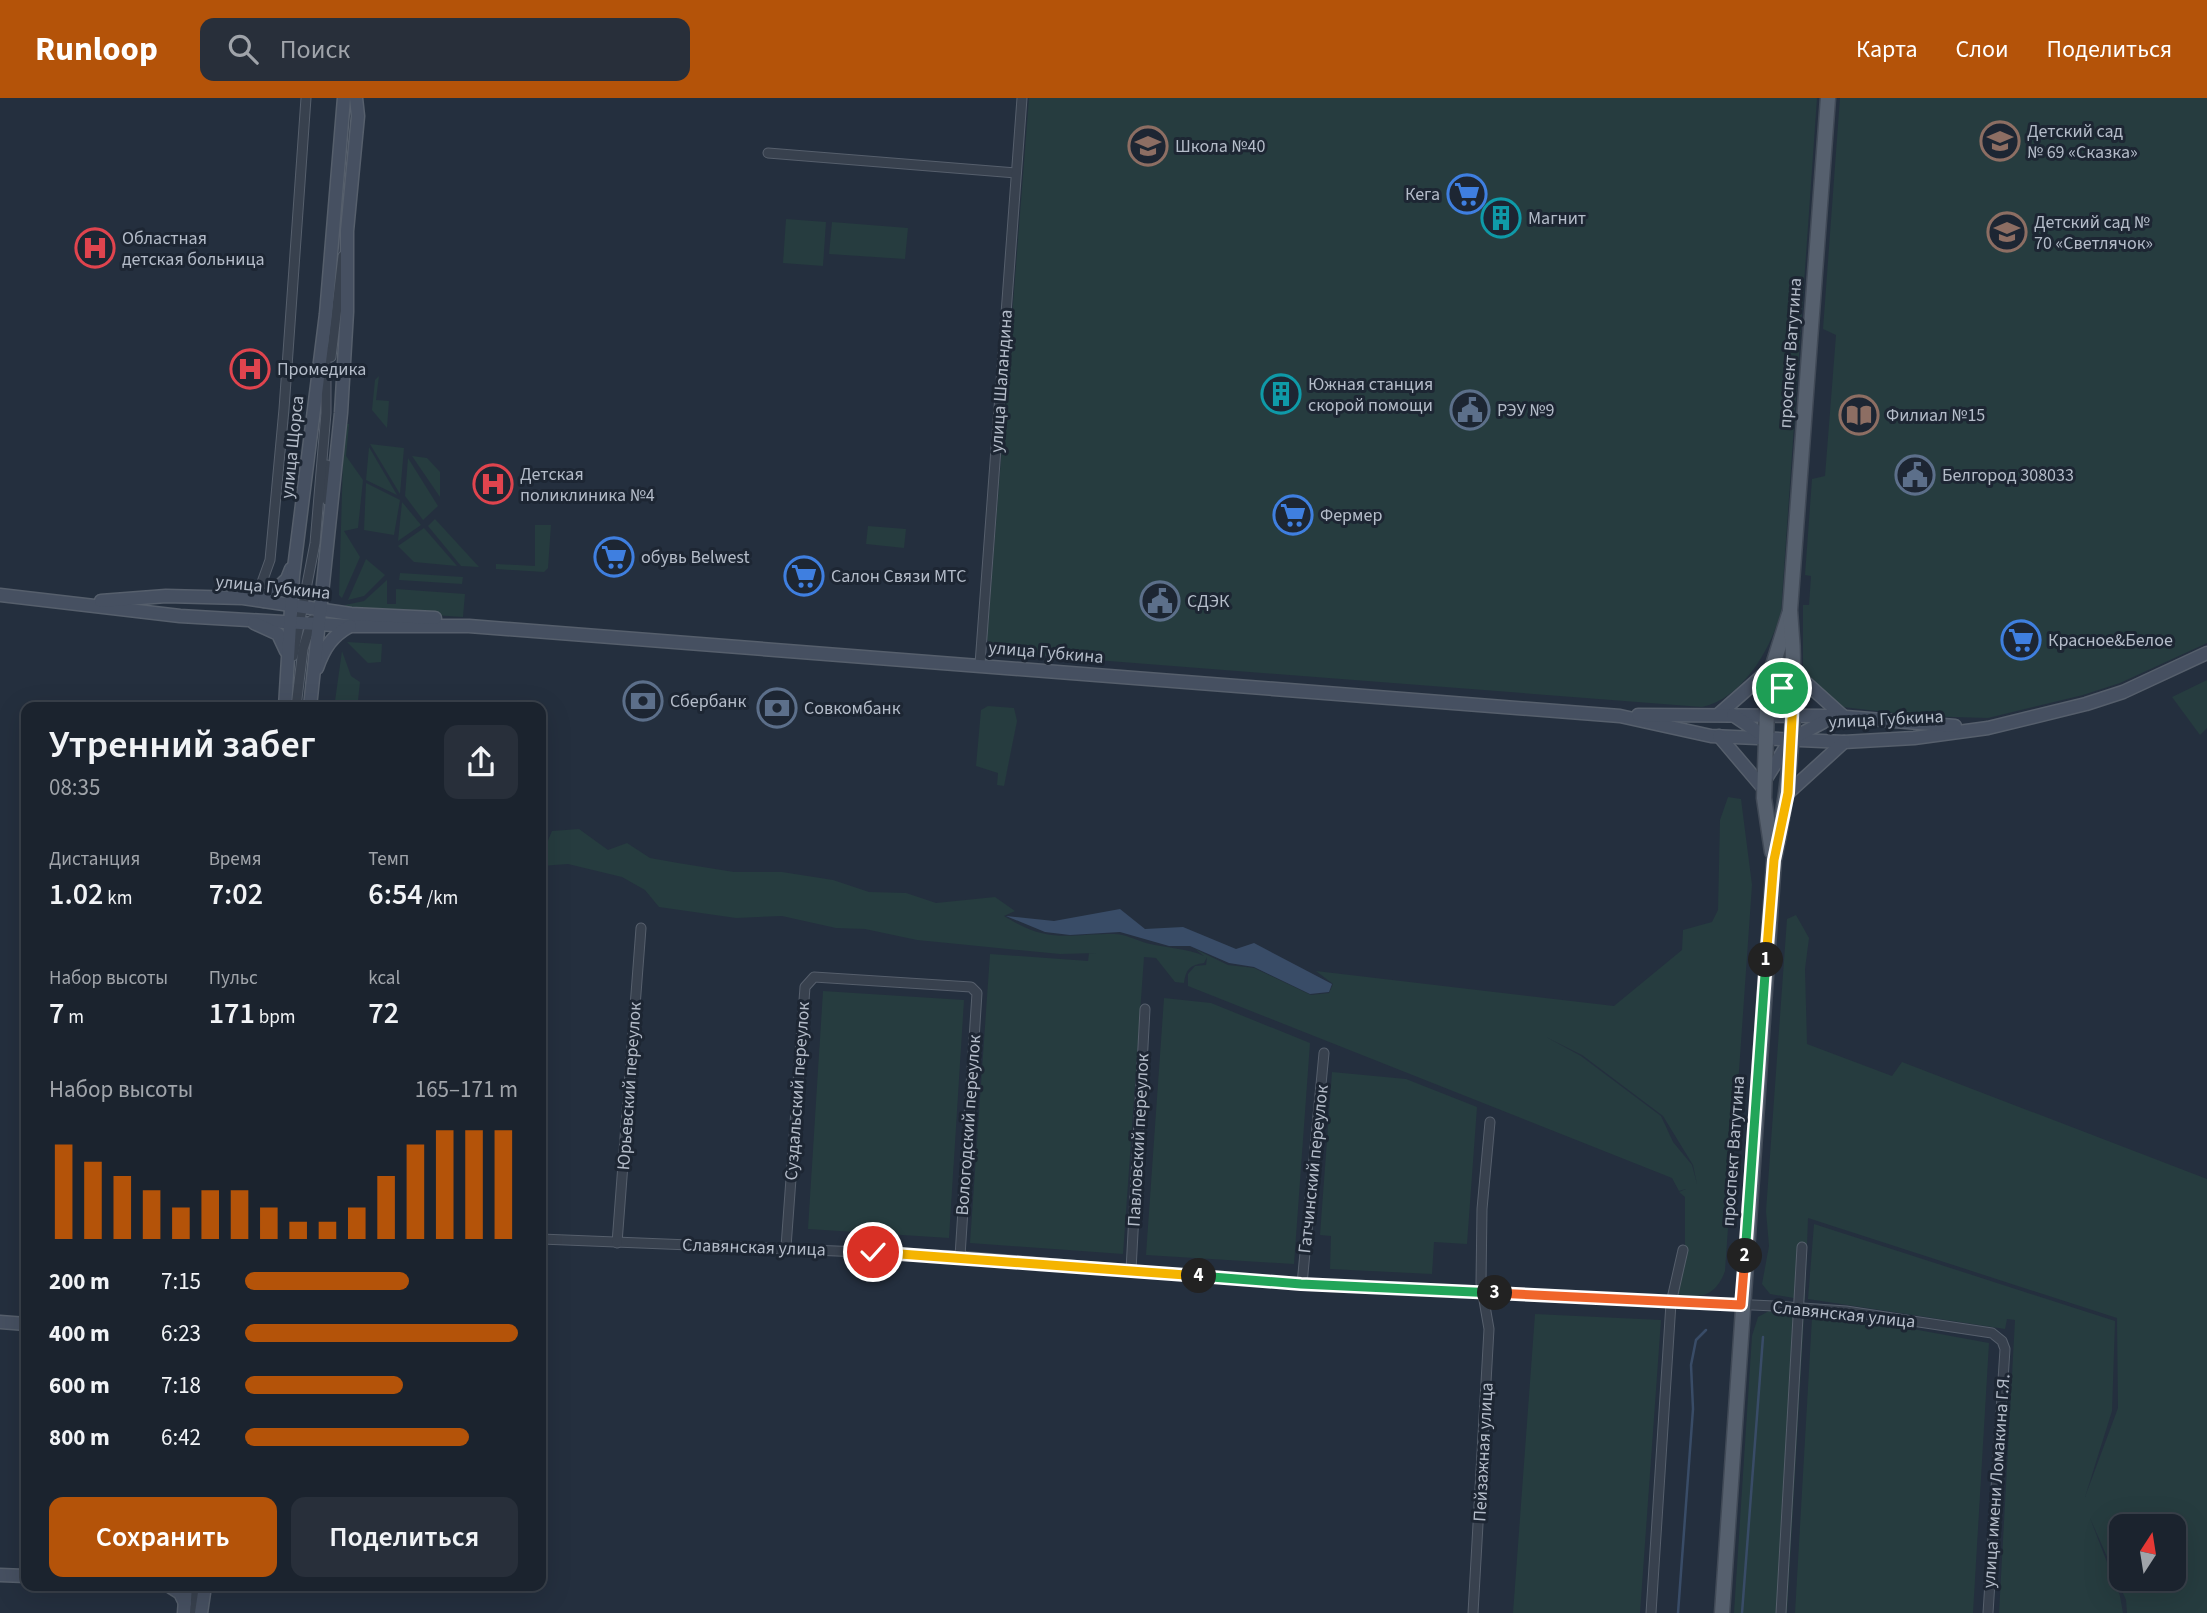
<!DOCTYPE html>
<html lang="ru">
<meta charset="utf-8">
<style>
:root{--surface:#1b232e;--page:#282f3a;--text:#f1f3f6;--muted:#a0a4aa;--line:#39404a;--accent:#b45309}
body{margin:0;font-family:"Source Sans 3",sans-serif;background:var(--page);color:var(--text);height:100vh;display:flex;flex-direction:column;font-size:26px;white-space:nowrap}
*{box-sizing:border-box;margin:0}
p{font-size:23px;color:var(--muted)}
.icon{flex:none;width:38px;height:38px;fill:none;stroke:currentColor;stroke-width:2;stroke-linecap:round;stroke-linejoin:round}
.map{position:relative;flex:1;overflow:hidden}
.side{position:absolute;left:21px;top:604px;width:525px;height:889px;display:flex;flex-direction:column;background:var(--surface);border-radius:14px;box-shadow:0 7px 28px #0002,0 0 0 2px var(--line)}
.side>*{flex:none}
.needle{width:46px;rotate:12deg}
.tools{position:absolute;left:2109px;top:1416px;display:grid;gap:14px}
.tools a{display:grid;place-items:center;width:77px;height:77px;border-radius:14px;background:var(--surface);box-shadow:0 7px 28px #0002,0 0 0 2px var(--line);font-size:35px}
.pin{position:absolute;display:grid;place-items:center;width:60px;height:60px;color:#fff;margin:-30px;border:4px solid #fff;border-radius:50%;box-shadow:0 2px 7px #0007}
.km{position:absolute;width:35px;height:35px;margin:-18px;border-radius:50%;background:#222;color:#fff;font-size:19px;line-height:35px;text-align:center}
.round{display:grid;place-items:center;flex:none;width:74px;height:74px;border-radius:14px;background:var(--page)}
.headline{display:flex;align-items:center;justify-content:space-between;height:119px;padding:0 28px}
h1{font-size:38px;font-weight:600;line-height:52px}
.stats{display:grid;grid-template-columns:repeat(3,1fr);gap:10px;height:119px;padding:7px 28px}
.stats div{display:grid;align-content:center}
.stats b{font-size:30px;font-weight:600}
.stats small{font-size:19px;font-weight:400}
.stats p{font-size:19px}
.chart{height:196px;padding:14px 28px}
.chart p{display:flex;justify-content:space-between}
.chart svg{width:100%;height:126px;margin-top:7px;stroke:var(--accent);stroke-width:6}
.button{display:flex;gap:14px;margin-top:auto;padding:14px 28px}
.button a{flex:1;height:80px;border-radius:14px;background:var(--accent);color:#fff;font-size:28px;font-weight:600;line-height:80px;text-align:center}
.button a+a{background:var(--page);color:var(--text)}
ul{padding:0 28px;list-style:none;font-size:23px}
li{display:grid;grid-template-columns:112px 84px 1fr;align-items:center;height:52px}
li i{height:18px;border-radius:9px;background:var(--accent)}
header{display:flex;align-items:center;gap:42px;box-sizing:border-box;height:98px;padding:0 35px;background:var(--accent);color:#fff}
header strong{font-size:33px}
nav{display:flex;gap:38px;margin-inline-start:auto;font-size:24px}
.search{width:490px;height:63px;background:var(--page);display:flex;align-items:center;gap:18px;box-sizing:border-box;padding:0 24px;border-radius:14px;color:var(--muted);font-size:26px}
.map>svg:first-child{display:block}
</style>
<header>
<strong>Runloop</strong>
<div class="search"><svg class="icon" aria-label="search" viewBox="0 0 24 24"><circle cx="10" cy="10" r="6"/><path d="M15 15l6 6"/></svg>Поиск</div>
<nav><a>Карта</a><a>Слои</a><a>Поделиться</a></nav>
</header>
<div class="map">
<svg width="2207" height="1515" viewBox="0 0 2207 1515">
<rect width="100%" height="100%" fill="#242f3e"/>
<!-- green -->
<g fill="#263c3f" fill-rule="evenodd">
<path d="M1029,0H1817L1781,514C1771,551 1742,601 1702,609L993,554L987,541Z"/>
<polygon points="1840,0 2207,0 2207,545 2120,585 2083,597 1988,620 1919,618 1843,609 1803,574 1803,507 1809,507 1811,478 1805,477 1812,381 1825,378 1836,237 1823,231"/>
<polygon points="786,121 826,124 823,168 783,165"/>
<polygon points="832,124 908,130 905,161 829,156"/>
<polygon points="379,278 376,302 389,303 387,330 372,312 375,282"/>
<polygon points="344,326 349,326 346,358 363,382 358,430 344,433 360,459 342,500 339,497"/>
<polygon points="370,346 404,350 400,396"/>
<polygon points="369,349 397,397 366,382"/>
<polygon points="412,358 427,360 440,374 440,399"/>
<polygon points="408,360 438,408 423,422 405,398"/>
<polygon points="366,385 400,402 394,437 364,432"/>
<polygon points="402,404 421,427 398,443"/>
<polygon points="435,421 479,469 461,468 428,428"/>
<polygon points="535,427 551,427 548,470 544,474 496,471 496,466 535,468"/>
<polygon points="868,428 906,431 904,450 866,446"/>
<polygon points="424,430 457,468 414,464 398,448"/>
<polygon points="366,461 385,477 364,498 348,502"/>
<polygon points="400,475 463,479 462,486 399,482"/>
<polygon points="387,482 387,506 396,506 396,491 465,496 463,519 346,511 345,507 364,503"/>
<polygon points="347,544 382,546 381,564 368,565"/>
<polygon points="342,553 351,578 360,584 358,603 335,603"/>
<polygon points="2207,582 2207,630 2200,637 2172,599"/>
<polygon points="988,608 1014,610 1017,623 1004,688 997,687 998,675 976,668 981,612"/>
<path d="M1728,699L1741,701L1752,787L1725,1173C1716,1198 1700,1201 1676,1199L1685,1165V1099L1679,1094L1686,1091L1679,1093L1672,1080L1188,888V876L1195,868L1206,867L1207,859L1204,865C1190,867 1186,871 1184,885L1175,884L1156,860L1144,859L1123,1156L970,1145L990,856L1088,863L1089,855H1097L1060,856L968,847L917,842L865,831L836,830L782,818L736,820L659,809L645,792L622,779L568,766L541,768V759L552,733L579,731L608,752L627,745L650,760L678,765L734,774H782L833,782L869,794L906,795L936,805L995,799L1015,813L1004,818C1049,846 1066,836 1114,836C1125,836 1136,842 1146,845C1166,850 1186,850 1204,858L1195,851L1228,867L1254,870L1311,897L1329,895L1333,886L1316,873L1614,908L1682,852L1683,832L1712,824L1718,812L1720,722ZM1546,939L1582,957L1663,1018L1693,1067L1697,1086L1692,1067L1673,1044L1661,1018L1581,958Z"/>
<path d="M1796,817L1809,840L1805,871L1807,946L1892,978L1902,964L2207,1081V1515H2127L2126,1502L2090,1420L2120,1498L2123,1515H1999L2015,1222L2007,1221L2005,1231L1808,1201L1814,1126L2115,1223L2112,1313L2085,1399L2118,1310L2117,1220L1808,1120L1805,1202L1770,1196L1762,1186L1769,1148L1766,1113L1787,821ZM2121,1428H2174V1480H2121Z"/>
<polygon points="823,893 964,902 949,1140 808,1131"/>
<polygon points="1164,900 1211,905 1310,945 1294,1166 1146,1157"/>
<polygon points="1332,974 1406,981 1477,1009 1467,1146 1434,1144 1432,1176 1330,1171 1331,1138 1320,1137"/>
<polygon points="1769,1213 1804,1218 1787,1515 1734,1515 1752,1238 1758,1219"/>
<polygon points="1535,1216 1661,1222 1640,1515 1513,1515"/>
<polygon points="1812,1220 1902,1229 1989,1245 1973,1515 1795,1515"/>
</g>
<!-- water -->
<polygon fill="#394c67" points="1120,811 1145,831 1183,829 1236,851 1254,845 1332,886 1329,894 1310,896 1254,869 1229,865 1190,848 1169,848 1120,834 1070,837 1045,834 1006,818 1054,823"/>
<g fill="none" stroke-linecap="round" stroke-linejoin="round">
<!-- stream -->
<g stroke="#394c67" stroke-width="2.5">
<polyline points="1678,1515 1693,1311 1691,1267 1696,1242 1706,1232"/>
<polyline points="1742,1515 1763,1239"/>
</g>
<!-- street casing -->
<g stroke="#565f6c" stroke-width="11">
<g id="street">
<polyline points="768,55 1016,75"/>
<polyline points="331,259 343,158"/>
<polyline points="327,367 327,402"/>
<polyline points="243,500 261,487 270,462 284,311 306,0"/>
<polyline points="293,558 315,445 326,315 326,253"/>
<polyline points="980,566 1022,0"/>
<polyline points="296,609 303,551 312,522"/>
<polyline points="541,1141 960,1158 1302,1186 1774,1208 1846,1213 1992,1235 2002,1243 2005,1251 1988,1515"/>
<polyline points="617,1145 641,830"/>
<polyline points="786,1149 805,889 814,879 971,889 977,895 960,1158"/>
<polyline points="1131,1172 1145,911"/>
<polyline points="1302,1186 1324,955"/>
<polyline points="193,1515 195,1488"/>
<polyline points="1473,1515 1489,1231 1481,1185 1482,1111 1490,1024"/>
<polyline points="1651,1515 1671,1205 1683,1152"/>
<polyline points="1781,1515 1802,1149"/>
</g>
</g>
<!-- secondary casing -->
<g stroke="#565f6c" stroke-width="15">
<g id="secondary">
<polyline points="0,497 180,518 351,528 469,528 1620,618 1711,638 1844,644 1914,640 1988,630 2086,606 2123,594 2207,555"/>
<polyline points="101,503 166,498 243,500 351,516 435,520"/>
<polyline points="264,503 287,481 291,471"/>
<polyline points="254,525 278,536 286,553"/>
<path d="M317,570C324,550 332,538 350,528"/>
<polyline points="1795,575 1844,619"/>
<polyline points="1768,583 1794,619"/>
<polyline points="285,609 293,478 326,216 344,0"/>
<polyline points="310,609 341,315 347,214 347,133 358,18 356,0"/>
<polyline points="1719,616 1769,572"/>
<polyline points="1638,617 1834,618 1955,628"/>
<polyline points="1733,617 1767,640"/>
<polyline points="1719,638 1764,691"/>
<polyline points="1765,682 1791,641 1831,620"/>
<polyline points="1788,695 1844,644"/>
<polyline points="0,1224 26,1226"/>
<polyline points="0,1477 26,1478"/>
<polyline points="169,1488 180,1495 185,1505"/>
<polyline points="184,1515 186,1488"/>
<polyline points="201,1515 205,1488"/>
</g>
</g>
<!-- primary casing -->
<g stroke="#414a57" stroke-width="17">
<g id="primary">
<polyline points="1772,754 1764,700 1768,583 1789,516"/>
<path d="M1722,1515L1774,762C1792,680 1798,596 1790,512L1828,0"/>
</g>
</g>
<!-- street -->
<use href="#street" stroke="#38414e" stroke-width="9"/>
<!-- secondary -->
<use href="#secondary" stroke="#465061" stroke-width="12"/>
<!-- primary -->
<use href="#primary" stroke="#56606e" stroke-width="14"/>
</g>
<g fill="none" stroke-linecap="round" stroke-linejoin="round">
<!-- split-1 casing -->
<g stroke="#fff" stroke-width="14">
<polyline id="split-1" points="1766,862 1774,762 1788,695 1794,582 1782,590"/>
</g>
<!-- split-2 casing -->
<g stroke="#fff" stroke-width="14">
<polyline id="split-2" points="1745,1158 1766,862"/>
</g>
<!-- split-3 casing -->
<g stroke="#fff" stroke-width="14">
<polyline id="split-3" points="1495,1195 1741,1207 1745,1158"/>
</g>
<!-- split-4 casing -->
<g stroke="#fff" stroke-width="14">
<polyline id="split-4" points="1199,1178 1301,1186 1495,1195"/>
</g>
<!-- split-5 casing -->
<g stroke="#fff" stroke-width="14">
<polyline id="split-5" points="873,1154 1199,1178"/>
</g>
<!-- split-1 -->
<use href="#split-1" stroke="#f5b400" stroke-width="9"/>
<!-- split-2 -->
<use href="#split-2" stroke="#22a559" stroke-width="9"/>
<!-- split-3 -->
<use href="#split-3" stroke="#f0652b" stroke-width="9"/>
<!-- split-4 -->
<use href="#split-4" stroke="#22a559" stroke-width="9"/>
<!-- split-5 -->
<use href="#split-5" stroke="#f5b400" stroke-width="9"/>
</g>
<!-- icons -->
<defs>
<g id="school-ring" transform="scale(2.0125)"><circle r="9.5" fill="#1d2633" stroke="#8d6e63" stroke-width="1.5"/><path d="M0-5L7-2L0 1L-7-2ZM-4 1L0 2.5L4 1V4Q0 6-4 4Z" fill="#8d6e63"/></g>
<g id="supermarket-ring" transform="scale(2.0125)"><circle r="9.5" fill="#1d2633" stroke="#3f7fe0" stroke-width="1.5"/><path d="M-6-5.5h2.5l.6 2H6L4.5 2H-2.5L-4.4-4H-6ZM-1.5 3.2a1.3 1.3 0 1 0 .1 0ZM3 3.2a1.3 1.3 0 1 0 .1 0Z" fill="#3f7fe0"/></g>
<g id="building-ring" transform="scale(2.0125)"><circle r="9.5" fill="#1d2633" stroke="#0f9aa8" stroke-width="1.5"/><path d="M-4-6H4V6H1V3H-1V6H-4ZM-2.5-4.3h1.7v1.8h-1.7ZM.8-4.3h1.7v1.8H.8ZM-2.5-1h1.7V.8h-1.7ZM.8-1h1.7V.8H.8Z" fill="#0f9aa8"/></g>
<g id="hospital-ring" transform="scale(2.0125)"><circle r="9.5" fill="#1d2633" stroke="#e0444e" stroke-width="1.5"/><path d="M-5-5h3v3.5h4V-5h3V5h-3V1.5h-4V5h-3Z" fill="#e0444e"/></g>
<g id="civic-ring" transform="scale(2.0125)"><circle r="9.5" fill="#1d2633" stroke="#5c6f8a" stroke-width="1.5"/><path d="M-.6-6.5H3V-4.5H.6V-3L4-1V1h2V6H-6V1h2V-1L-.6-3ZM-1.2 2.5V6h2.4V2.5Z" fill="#5c6f8a"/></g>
<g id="library-ring" transform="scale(2.0125)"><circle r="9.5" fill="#1d2633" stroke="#8d6e63" stroke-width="1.5"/><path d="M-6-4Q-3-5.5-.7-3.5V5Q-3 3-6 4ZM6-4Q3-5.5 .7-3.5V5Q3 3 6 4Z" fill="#8d6e63"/></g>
<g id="bank-ring" transform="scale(2.0125)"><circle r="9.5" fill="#1d2633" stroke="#5c6f8a" stroke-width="1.5"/><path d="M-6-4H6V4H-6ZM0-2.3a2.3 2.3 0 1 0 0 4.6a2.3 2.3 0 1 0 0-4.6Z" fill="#5c6f8a"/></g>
</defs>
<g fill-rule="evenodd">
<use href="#school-ring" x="2000" y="43"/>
<use href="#school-ring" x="1148" y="48"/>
<use href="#supermarket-ring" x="1467" y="96"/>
<use href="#building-ring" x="1501" y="120"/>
<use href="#school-ring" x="2007" y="134"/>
<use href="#hospital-ring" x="95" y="150"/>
<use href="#hospital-ring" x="250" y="271"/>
<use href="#building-ring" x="1281" y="296"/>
<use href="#civic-ring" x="1470" y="312"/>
<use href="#library-ring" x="1859" y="317"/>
<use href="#civic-ring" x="1915" y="377"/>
<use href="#hospital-ring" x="493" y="386"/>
<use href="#supermarket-ring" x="1293" y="417"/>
<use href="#supermarket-ring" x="614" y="459"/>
<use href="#supermarket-ring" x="804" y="478"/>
<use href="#civic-ring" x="1160" y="503"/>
<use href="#supermarket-ring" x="2021" y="542"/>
<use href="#bank-ring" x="643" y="603"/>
<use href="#bank-ring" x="777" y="610"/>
</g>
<g text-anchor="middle" stroke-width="6" stroke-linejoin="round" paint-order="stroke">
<!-- poi labels -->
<g font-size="18" fill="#b4bcc9" stroke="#1d2633" text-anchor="start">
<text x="2027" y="39">Детский сад<tspan x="2027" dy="21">№ 69 «Сказка»</tspan></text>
<text x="1175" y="54">Школа №40</text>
<text x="1440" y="102" text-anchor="end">Кега</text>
<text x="1528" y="126">Магнит</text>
<text x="2034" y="130">Детский сад №<tspan x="2034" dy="21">70 «Светлячок»</tspan></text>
<text x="122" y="146">Областная<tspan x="122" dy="21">детская больница</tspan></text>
<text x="277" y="277">Промедика</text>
<text x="1308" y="292">Южная станция<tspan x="1308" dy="21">скорой помощи</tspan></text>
<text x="1497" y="318">РЭУ №9</text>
<text x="1886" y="323">Филиал №15</text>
<text x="520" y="382">Детская<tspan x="520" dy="21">поликлиника №4</tspan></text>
<text x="1942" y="383">Белгород 308033</text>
<text x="1320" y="423">Фермер</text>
<text x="641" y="465">обувь Belwest</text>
<text x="831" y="484">Салон Связи МТС</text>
<text x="1187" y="509">СДЭК</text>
<text x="2048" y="548">Красное&amp;Белое</text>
<text x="670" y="609">Сбербанк</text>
<text x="804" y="616">Совкомбанк</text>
</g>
<!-- street labels -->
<g font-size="18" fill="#b4bcc9" stroke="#1d2633">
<text transform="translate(1790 255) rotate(-86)" y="6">проспект Ватутина</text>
<text transform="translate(1001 283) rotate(-86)" y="6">улица Шаландина</text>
<text transform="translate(292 349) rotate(-84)" y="6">улица Щорса</text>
<text transform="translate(273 489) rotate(6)" y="6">улица Губкина</text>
<text transform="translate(1046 554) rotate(5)" y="6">улица Губкина</text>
<text transform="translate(1886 621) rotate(-3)" y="6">улица Губкина</text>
<text transform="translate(629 988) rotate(-86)" y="6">Юрьевский переулок</text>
<text transform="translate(797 993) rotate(-86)" y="6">Суздальский переулок</text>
<text transform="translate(968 1027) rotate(-86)" y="6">Вологодский переулок</text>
<text transform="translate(1138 1042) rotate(-87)" y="6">Павловский переулок</text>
<text transform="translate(1733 1053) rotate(-86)" y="6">проспект Ватутина</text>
<text transform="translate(1313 1071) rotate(-84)" y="6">Гатчинский переулок</text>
<text transform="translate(754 1149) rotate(2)" y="6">Славянская улица</text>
<text transform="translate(1844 1216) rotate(6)" y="6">Славянская улица</text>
<text transform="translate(1483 1354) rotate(-87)" y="6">Пейзажная улица</text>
<text transform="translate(1996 1383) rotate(-86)" y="6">улица имени Ломакина Г.Я.</text>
</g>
</g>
</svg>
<div class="tools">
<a><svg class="needle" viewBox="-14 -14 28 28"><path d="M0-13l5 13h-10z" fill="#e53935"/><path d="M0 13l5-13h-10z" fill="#a0a4aa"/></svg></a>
</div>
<div class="pin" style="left:1782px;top:590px;background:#1e9e55"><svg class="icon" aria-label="arrive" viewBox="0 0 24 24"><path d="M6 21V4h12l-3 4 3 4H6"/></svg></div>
<div class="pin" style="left:873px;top:1154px;background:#d93025"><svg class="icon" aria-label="check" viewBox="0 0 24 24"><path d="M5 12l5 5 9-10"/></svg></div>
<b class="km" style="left:1766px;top:862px">1</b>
<b class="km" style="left:1745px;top:1158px">2</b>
<b class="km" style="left:1495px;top:1195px">3</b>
<b class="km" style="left:1199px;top:1178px">4</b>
<section class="side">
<div class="headline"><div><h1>Утренний забег</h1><p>08:35</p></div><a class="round"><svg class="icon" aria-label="share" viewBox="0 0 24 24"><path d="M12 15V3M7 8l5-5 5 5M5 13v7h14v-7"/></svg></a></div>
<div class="stats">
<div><p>Дистанция</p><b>1.02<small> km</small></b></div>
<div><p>Время</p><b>7:02</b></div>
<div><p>Темп</p><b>6:54<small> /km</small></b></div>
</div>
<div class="stats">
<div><p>Набор высоты</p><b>7<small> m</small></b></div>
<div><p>Пульс</p><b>171<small> bpm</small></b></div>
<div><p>kcal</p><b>72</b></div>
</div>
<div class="chart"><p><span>Набор высоты</span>165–171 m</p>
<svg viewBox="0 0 160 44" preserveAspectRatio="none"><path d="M5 44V11M15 44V17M25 44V22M35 44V27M45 44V33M55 44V27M65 44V27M75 44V33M85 44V38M95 44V38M105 44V33M115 44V22M125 44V11M135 44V6M145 44V6M155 44V6"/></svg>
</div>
<ul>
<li><b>200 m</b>7:15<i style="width:60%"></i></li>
<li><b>400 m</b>6:23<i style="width:100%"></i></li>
<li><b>600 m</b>7:18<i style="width:58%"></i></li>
<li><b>800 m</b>6:42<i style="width:82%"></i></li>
</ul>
<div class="button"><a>Сохранить</a><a>Поделиться</a></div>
</section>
</div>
